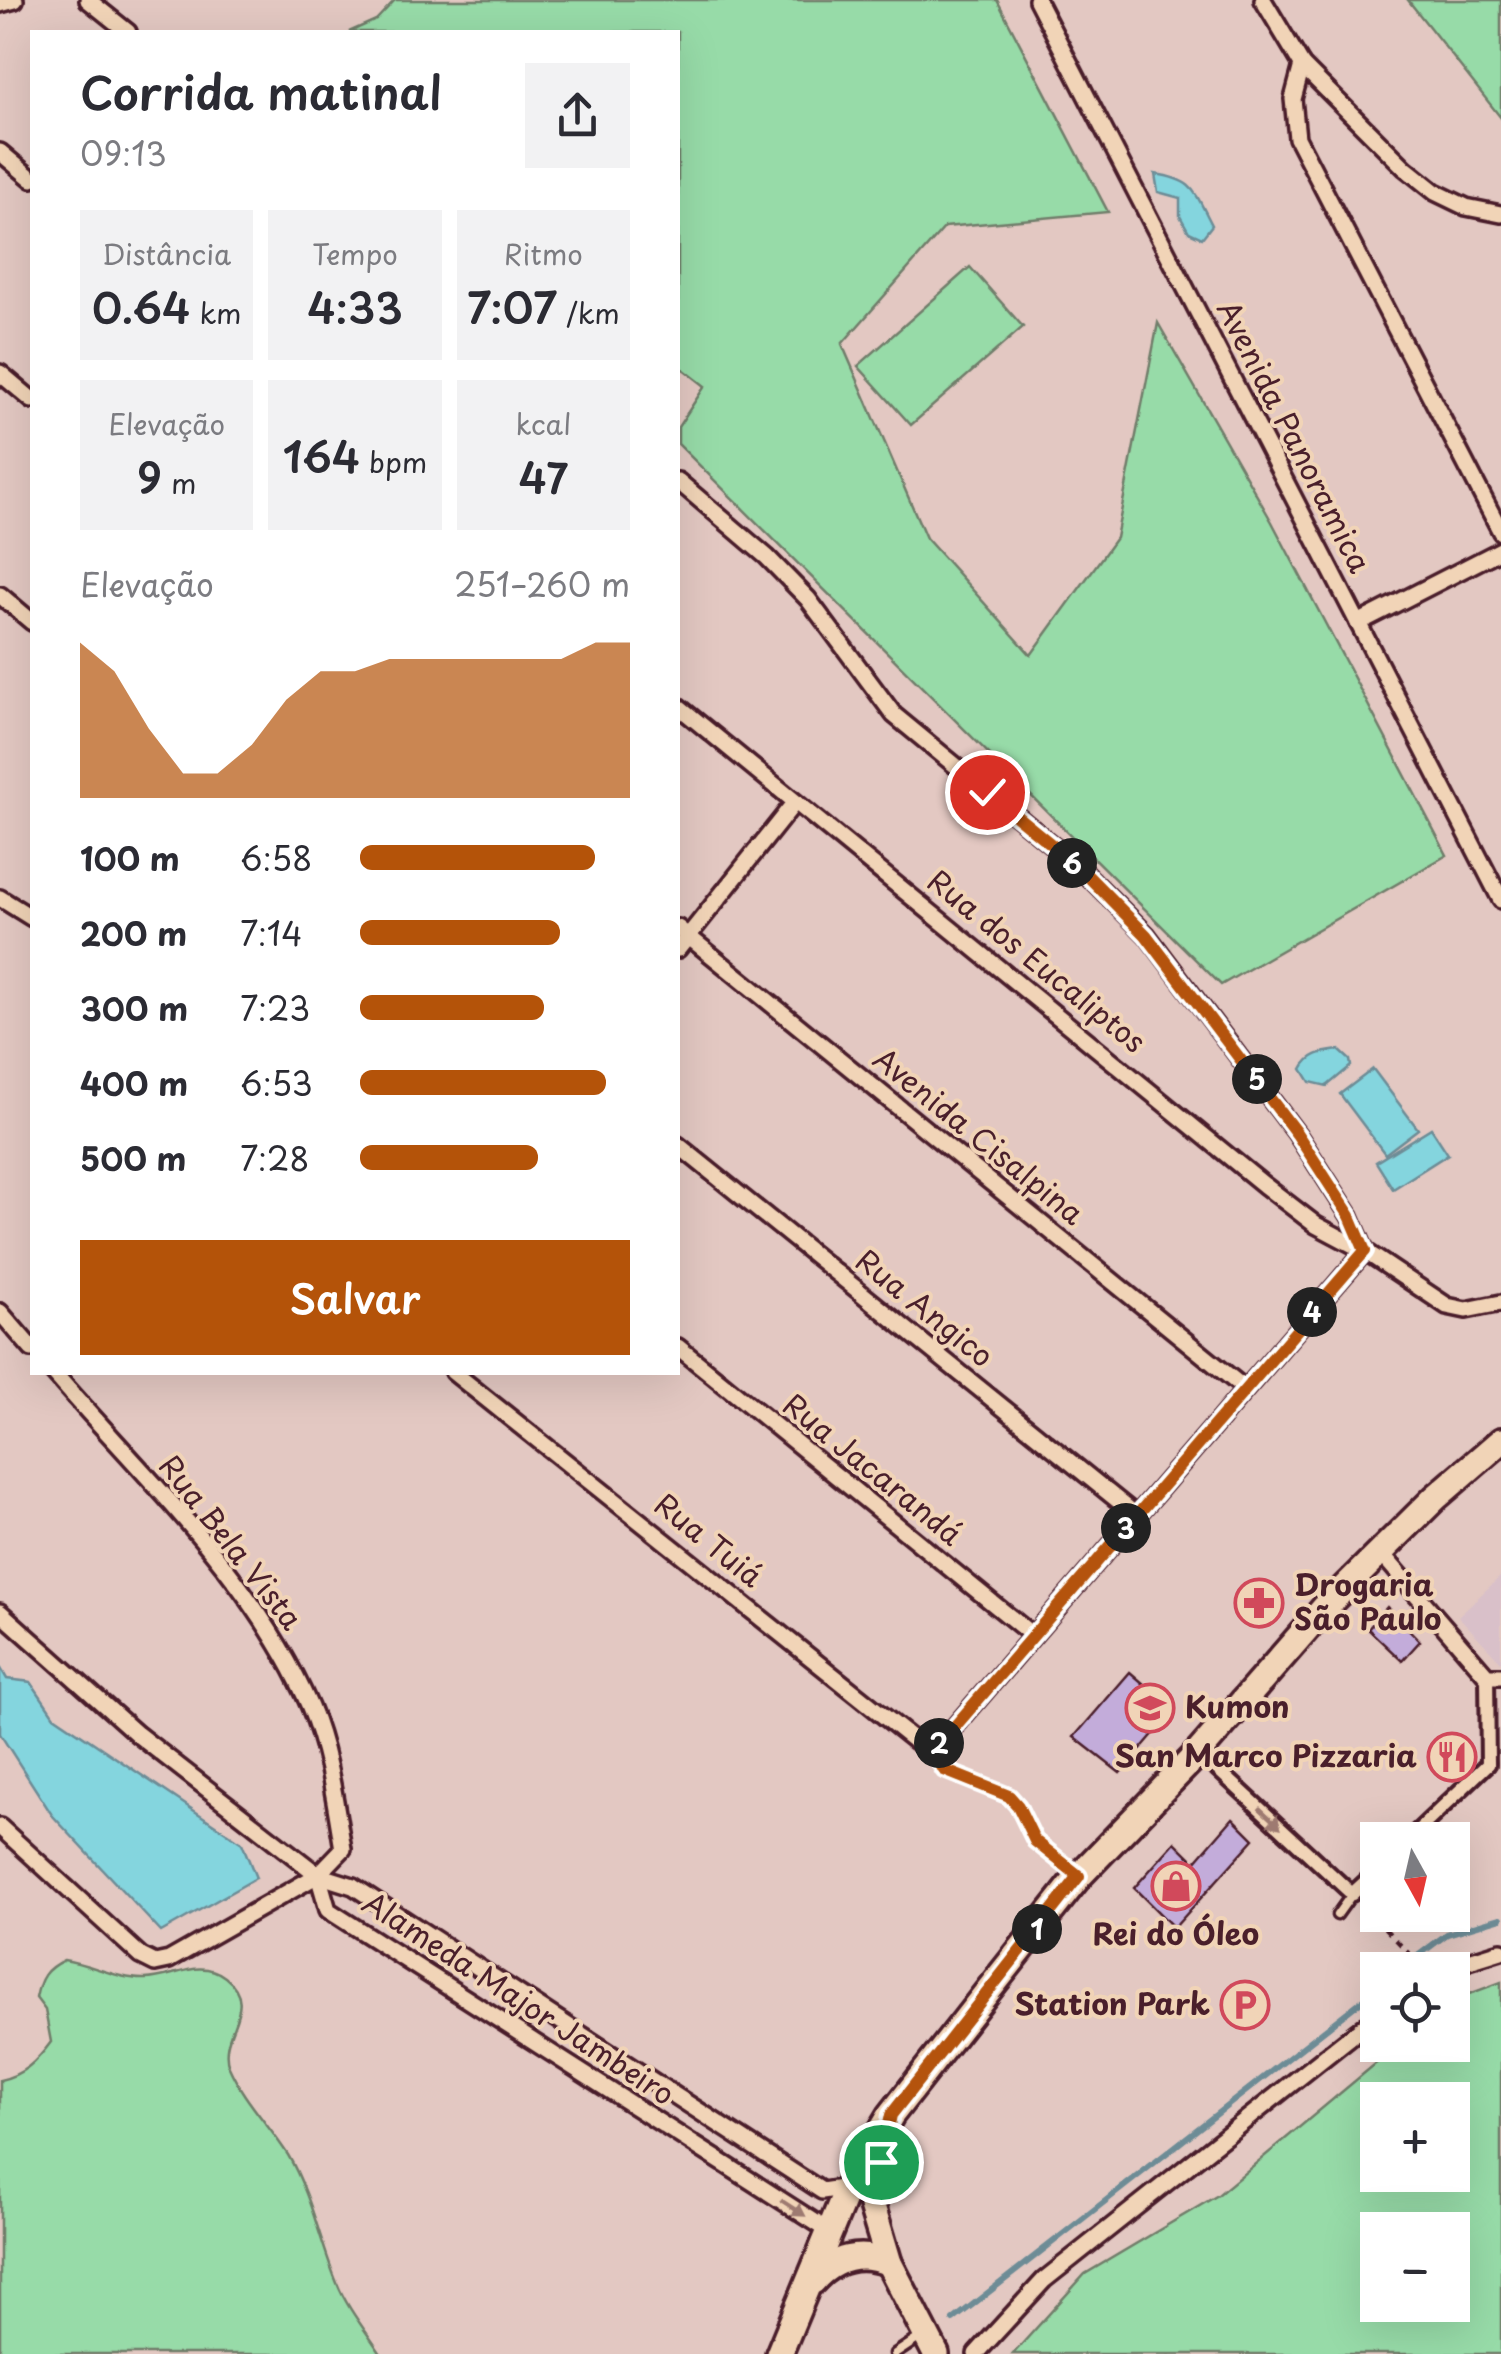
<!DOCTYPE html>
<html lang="pt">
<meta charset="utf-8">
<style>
:root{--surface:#fff;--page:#f2f2f3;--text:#2b2b33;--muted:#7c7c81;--accent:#b45309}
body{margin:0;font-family:"Playpen Sans",sans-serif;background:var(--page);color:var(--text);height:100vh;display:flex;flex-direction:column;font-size:38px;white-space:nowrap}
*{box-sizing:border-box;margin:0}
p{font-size:32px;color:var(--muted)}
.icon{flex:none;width:55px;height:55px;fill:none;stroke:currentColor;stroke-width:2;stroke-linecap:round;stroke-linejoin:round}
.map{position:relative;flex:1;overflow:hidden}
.panel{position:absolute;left:30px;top:30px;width:650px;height:1345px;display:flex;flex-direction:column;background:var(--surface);border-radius:0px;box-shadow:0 10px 40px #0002}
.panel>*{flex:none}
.needle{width:65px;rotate:172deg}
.controls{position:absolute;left:1360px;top:1822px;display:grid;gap:20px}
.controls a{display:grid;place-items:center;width:110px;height:110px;border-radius:0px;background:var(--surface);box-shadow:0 10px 40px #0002;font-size:50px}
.pin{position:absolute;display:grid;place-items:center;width:85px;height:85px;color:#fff;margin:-42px;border:5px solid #fff;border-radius:50%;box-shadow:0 2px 10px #0007}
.km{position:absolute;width:50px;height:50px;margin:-25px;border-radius:50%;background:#222;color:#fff;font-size:28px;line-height:50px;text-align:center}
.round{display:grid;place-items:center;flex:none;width:105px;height:105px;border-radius:0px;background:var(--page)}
.overview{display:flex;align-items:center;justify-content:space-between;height:170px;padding:0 50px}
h1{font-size:45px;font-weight:600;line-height:75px}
.figures{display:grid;grid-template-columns:repeat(3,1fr);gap:15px;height:170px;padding:10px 50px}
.figures div{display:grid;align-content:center;border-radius:0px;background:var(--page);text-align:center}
.figures b{font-size:42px;font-weight:600}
.figures small{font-size:28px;font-weight:400}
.figures p{font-size:28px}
.chart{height:280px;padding:20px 50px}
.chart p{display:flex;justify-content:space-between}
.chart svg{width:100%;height:180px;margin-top:10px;fill:var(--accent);opacity:.7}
.action{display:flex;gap:20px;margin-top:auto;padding:20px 50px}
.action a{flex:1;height:115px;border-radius:0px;background:var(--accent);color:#fff;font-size:40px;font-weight:600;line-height:115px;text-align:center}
ul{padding:0 50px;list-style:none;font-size:32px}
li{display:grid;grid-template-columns:160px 120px 1fr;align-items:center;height:75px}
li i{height:25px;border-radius:12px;background:var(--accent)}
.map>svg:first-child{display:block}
</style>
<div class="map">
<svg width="1501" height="2354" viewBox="0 0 1501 2354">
<rect width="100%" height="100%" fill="#e3c8c2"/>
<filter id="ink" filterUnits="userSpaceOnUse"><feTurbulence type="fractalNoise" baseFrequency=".01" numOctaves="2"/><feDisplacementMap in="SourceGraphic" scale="20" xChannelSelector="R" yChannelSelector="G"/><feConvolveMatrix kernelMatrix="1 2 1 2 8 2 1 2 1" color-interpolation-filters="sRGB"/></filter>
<g filter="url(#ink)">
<!-- built -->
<polygon fill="#d9c0c9" points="1501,1576 1501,1662 1458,1616"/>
<!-- green -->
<g fill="#97dba8" stroke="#707d6a" stroke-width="2.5" fill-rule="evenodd">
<polygon points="395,0 997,0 1108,212 945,227 842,344 926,538 1031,655 1116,538 1158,323 1272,522 1447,855 1221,985 678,444 678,427 705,386 678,365 678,32 349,32 376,20"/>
<polygon points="1408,0 1501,0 1501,118"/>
<polygon points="970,267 1023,327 911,425 858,366"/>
<path d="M64,1960C91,1964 119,1980 145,1979C174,1979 199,1957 225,1977C262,2006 216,2033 229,2067C243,2099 269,2125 288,2155C311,2194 320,2242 337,2283C347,2308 366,2331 381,2354H0V2080C23,2075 37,2061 51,2042L45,2010L36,1998C40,1978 45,1969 64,1960Z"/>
<path d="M1501,1982V2354H1013L1085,2274L1218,2195L1398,2045H1452L1453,2000ZM1452,2100V2175H1378V2100ZM1452,2230V2305H1378V2230Z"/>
</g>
<!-- water -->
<g fill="#84d5de" stroke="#6d8c96" stroke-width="2.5">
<path d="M1155,174C1195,180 1194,191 1212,225L1202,238L1189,232L1180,216V198L1158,192Z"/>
<path d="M1339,1050L1350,1060L1351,1066L1327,1086L1310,1082L1302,1069C1310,1053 1323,1052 1339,1050Z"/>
<polygon points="1373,1069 1418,1129 1385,1154 1340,1094"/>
<polygon points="1431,1128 1448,1154 1393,1189 1376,1162"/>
<polygon points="0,1667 7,1679 31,1682 54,1716 242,1843 256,1878 161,1932 52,1815 0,1734"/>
</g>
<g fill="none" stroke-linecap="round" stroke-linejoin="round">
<!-- stream -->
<g stroke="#6d8c96" stroke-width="6">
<polyline points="1399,1970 1447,1934 1501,1918"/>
<polyline points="953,2320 1378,1988"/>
</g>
</g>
<!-- building -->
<g fill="#c3acda" stroke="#4a1f2b" stroke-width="2.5">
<polygon points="1387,1607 1420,1641 1402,1661 1368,1629"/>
<polygon points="1130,1672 1174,1710 1120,1773 1074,1737"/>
<polygon points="1233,1818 1254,1839 1174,1928 1134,1888 1175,1842 1195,1862"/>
</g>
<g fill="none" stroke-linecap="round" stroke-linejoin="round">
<!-- service casing -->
<g stroke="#4a1f2b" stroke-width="15">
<g id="service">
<polyline points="930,1745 943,1770 1009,1795 1018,1806 1035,1841 1077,1874"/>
<polyline points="1337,1915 1352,1894"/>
<polyline points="895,2354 922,2336"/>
</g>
</g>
<!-- pedestrian casing -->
<g stroke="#4a1f2b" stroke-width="20">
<g id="pedestrian">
<polyline points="1487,1676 1488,1764"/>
<polyline points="1199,1752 1352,1894 1378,1870"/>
<polyline points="1408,1840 1488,1764"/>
</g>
</g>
<!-- minor casing -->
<g stroke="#4a1f2b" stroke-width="22">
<g id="minor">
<polyline points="88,0 128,32"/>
<polyline points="1037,0 1501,900"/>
<polyline points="1263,0 1302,65 1405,168 1435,192 1466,207 1501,214"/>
<polyline points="0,4 15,0"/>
<polyline points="1302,65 1293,99 1297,138 1501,532"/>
<polyline points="0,152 32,179"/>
<polyline points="0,373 32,400"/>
<polyline points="678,481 767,557 808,599 894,715 1080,868 1147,935 1297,1134 1350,1216 1365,1251 1447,1306 1466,1310 1501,1303"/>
<polyline points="0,595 32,622"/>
<polyline points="1358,623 1501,550"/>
<polyline points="0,898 32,918"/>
<polyline points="678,928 1245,1389"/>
<polyline points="678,949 795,802"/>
<polyline points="678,1145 1136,1515"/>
<polyline points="0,1312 32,1349"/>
<polyline points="678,1347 1032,1635"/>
<polyline points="453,1372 915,1741 930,1745 944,1739 1365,1251 1316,1225 1264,1185 678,706"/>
<polyline points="1381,1553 1487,1676 1501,1676"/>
<polyline points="0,1612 137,1734 318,1875 353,1886 822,2191 848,2187"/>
<path d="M0,1827L141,1956L155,1963L169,1960L318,1875L343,1849C335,1802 329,1752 310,1707C255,1579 143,1476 53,1372"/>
<polyline points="318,1875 328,1910 829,2231"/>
<polyline points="1440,1970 1501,1951"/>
<polyline points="976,2354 1044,2280 1378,2015"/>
</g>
</g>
<!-- primary casing -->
<g stroke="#4a1f2b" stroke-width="32">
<g id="primary">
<polyline points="887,2134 872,2206 889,2263 936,2354"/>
<path d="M813,2281C834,2257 860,2251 889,2263"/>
<polyline points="779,2354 848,2187 891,2115 995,1982 1079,1876 1199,1752 1327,1605 1435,1498 1501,1441"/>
</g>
</g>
<!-- path -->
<polyline stroke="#4a1f2b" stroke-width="4" stroke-dasharray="8 8" stroke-linecap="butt" points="1362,1905 1425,1970"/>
<!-- service -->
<use href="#service" stroke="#f1d4b7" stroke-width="8"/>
<!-- pedestrian -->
<use href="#pedestrian" stroke="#f1d4b7" stroke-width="12"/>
<!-- minor -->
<use href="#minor" stroke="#f1d4b7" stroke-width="15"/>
<!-- primary -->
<use href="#primary" stroke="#f1d4b7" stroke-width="25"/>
</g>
<!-- one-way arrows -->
<defs><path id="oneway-solid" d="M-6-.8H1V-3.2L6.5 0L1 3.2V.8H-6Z" transform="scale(2.5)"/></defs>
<g fill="#9e7a71">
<use href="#oneway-solid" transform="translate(1270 1818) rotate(43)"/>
<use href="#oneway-solid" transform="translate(793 2208) rotate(33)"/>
</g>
</g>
<g fill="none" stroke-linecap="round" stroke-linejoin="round" filter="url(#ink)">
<!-- route casing -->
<g stroke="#fff" stroke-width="20">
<polyline id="route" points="881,2162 891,2115 1079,1876 1035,1841 1018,1806 1009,1796 944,1770 930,1745 944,1739 1365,1251 1350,1216 1297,1134 1146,935 1080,868 987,792"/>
</g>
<!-- route -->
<use href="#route" stroke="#b45309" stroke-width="12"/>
</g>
<!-- icons -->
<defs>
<g id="pharmacy-ring" transform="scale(2.5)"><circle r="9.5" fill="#f1d4b7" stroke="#d1495b" stroke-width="1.5"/><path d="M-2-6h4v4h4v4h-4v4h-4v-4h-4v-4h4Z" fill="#d1495b"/></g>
<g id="school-ring" transform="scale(2.5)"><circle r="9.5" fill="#f1d4b7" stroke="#d1495b" stroke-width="1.5"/><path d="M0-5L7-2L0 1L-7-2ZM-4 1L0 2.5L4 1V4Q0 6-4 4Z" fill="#d1495b"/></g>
<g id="restaurant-ring" transform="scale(2.5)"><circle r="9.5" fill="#f1d4b7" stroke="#d1495b" stroke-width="1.5"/><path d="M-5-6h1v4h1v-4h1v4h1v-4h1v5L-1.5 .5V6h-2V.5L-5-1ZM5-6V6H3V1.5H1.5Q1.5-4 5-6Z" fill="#d1495b"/></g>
<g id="shop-ring" transform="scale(2.5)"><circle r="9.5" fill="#f1d4b7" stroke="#d1495b" stroke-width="1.5"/><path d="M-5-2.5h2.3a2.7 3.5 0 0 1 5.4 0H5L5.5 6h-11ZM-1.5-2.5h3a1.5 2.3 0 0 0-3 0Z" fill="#d1495b"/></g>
<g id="parking-ring" transform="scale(2.5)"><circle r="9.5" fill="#f1d4b7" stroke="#d1495b" stroke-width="1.5"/><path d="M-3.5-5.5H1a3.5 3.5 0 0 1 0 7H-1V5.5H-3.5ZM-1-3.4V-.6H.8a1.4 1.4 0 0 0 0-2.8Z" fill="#d1495b"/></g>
</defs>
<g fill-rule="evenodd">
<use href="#pharmacy-ring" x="1259" y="1603"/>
<use href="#school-ring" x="1150" y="1708"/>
<use href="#restaurant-ring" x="1452" y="1757"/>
<use href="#shop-ring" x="1176" y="1886"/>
<use href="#parking-ring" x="1245" y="2005"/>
</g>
<g text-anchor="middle" stroke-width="8" stroke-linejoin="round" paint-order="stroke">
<!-- street labels -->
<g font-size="30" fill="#4a1f2b" stroke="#f1d4b7">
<text transform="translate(1293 437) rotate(63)" y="10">Avenida Panoramica</text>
<text transform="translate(1036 962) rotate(39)" y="10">Rua dos Eucaliptos</text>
<text transform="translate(978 1137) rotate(39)" y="10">Avenida Cisalpina</text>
<text transform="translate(924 1309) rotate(39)" y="10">Rua Angico</text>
<text transform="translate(872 1470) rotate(39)" y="10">Rua Jacarandá</text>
<text transform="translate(708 1541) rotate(39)" y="10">Rua Tuiá</text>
<text transform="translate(230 1543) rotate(52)" y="10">Rua Bela Vista</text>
<text transform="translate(518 1999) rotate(33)" y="10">Alameda Major Jambeiro</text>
</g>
<!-- poi labels -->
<g font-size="30" font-weight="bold" fill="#4a1f2b" stroke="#f1d4b7" text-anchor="start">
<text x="1294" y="1596">Drogaria<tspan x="1294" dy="34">São Paulo</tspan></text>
<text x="1185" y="1718">Kumon</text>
<text x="1417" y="1767" text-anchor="end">San Marco Pizzaria</text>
<text x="1176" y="1945" text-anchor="middle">Rei do Óleo</text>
<text x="1210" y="2015" text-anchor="end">Station Park</text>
</g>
</g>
</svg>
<div class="controls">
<a><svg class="needle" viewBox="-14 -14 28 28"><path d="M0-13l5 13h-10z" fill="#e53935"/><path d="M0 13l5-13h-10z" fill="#7c7c81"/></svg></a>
<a><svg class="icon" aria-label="locate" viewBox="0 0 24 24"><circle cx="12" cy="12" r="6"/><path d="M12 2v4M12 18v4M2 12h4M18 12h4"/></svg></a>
<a>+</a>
<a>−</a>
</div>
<div class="pin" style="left:881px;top:2162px;background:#1e9e55"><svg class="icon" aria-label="arrive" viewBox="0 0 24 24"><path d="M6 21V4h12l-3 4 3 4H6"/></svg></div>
<div class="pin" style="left:987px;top:792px;background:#d93025"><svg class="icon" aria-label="check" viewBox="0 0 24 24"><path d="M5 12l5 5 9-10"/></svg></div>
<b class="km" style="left:1037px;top:1929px">1</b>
<b class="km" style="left:939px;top:1743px">2</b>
<b class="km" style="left:1126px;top:1528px">3</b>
<b class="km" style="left:1312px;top:1312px">4</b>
<b class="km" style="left:1257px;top:1079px">5</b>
<b class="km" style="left:1072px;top:863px">6</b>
<section class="panel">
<div class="overview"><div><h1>Corrida matinal</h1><p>09:13</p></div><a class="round"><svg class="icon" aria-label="share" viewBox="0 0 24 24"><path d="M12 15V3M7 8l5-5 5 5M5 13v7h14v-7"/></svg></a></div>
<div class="figures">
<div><p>Distância</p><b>0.64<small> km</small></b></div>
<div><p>Tempo</p><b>4:33</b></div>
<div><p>Ritmo</p><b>7:07<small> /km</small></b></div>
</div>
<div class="figures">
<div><p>Elevação</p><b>9<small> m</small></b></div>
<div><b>164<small> bpm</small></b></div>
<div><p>kcal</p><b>47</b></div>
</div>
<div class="chart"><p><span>Elevação</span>251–260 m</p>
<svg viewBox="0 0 160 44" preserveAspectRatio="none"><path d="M0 44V6L10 13L20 27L30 38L40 38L50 31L60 20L70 13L80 13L90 10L100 10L110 10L120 10L130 10L140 10L150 6L160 6V44z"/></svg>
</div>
<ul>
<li><b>100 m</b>6:58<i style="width:87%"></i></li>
<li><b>200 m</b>7:14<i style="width:74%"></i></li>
<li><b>300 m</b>7:23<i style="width:68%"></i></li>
<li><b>400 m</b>6:53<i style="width:91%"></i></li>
<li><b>500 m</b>7:28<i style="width:66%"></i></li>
</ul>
<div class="action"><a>Salvar</a></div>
</section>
</div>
